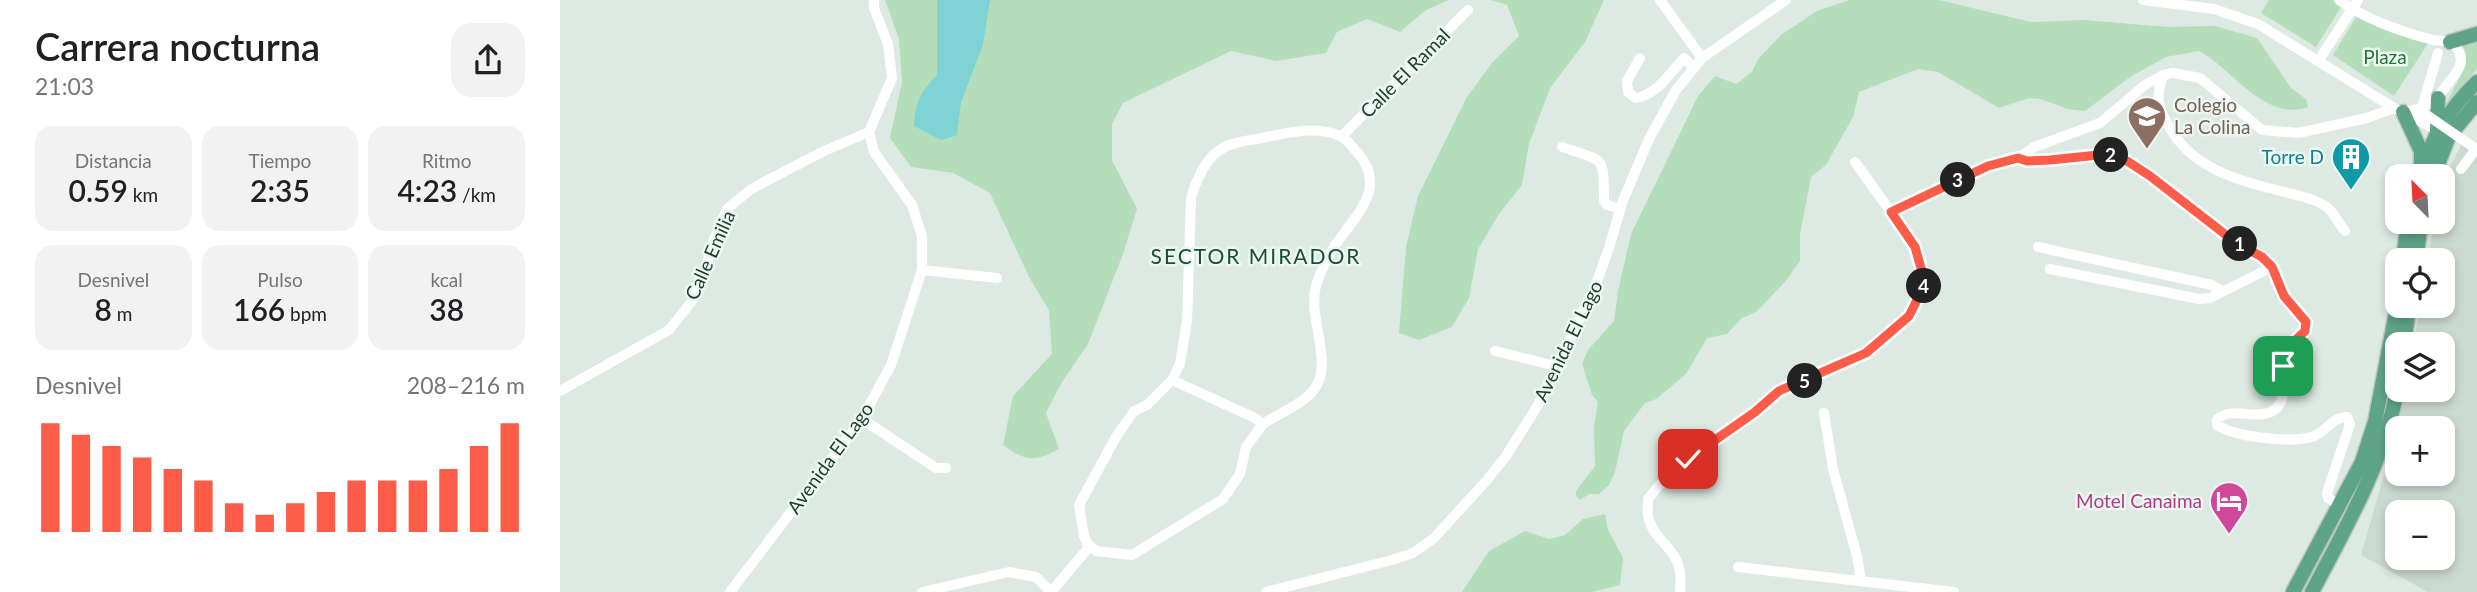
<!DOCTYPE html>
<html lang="es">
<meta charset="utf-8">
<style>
:root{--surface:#fff;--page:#f2f2f2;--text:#202124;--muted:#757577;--accent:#fd5c48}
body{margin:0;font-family:Lato,sans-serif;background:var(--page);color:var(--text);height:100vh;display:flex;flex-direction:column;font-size:26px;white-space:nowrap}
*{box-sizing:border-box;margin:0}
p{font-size:23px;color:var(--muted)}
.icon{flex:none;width:38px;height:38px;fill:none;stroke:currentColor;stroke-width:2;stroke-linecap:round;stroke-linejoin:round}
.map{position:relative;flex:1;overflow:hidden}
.panel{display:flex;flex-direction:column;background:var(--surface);width:560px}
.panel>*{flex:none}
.needle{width:46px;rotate:336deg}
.buttons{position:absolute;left:1825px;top:164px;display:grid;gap:14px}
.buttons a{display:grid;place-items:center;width:70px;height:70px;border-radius:14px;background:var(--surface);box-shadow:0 4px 10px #0003;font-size:35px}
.pin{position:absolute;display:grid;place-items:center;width:60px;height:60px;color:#fff;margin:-30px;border-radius:14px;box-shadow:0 4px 10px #0006}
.km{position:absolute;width:35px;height:35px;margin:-18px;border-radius:50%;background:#222;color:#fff;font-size:19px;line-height:35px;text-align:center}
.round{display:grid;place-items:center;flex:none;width:74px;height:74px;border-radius:21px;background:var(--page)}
.overview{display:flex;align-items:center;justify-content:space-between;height:119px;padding:0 35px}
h1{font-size:38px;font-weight:600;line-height:52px}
.metrics{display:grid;grid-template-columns:repeat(3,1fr);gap:10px;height:119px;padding:7px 35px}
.metrics div{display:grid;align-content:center;border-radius:18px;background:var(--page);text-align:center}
.metrics b{font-size:30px;font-weight:600}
.metrics small{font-size:19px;font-weight:400}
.metrics p{font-size:19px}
.chart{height:196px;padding:14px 35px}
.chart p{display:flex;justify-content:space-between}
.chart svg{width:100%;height:126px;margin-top:7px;stroke:var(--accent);stroke-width:6}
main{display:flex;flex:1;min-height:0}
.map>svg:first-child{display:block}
</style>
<main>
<section class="panel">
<div class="overview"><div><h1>Carrera nocturna</h1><p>21:03</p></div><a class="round"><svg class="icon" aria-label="share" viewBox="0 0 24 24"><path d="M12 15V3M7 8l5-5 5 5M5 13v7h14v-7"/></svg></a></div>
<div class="metrics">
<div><p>Distancia</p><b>0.59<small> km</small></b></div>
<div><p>Tiempo</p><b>2:35</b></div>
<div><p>Ritmo</p><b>4:23<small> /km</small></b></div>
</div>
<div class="metrics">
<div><p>Desnivel</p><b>8<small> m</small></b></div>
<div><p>Pulso</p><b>166<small> bpm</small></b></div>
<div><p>kcal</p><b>38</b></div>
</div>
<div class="chart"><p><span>Desnivel</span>208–216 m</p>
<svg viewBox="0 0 160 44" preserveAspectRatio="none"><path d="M5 44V6M15 44V10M25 44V14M35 44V18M45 44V22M55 44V26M65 44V34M75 44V38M85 44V34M95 44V30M105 44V26M115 44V26M125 44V26M135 44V22M145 44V14M155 44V6"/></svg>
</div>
</section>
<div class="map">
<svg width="1917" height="592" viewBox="0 0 1917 592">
<rect width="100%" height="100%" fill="#ddeae3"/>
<!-- built -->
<path fill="#cbdad1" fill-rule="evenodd" d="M1902,144L1917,150V592H1868L1801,555L1839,423L1845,390H1883V345H1853L1860,306H1883V261H1868L1874,222H1883V180ZM1838,429H1883V474H1838ZM1838,513H1883V558H1838Z"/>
<!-- green -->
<g fill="#b3deb9">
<path d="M325,0H889L866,10L840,32L807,19L777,32L766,53L716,61L671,51L563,103L552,124V160L577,209L563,254L528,344L502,382L486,413L499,449C474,463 465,461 443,445L453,396L492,354L489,310L470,279L430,193L393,173L351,167L330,138L342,82L339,39Z"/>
<polygon points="931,0 1044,0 1025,42 990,88 969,144 962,185 939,214 918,249 909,298 892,327 859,340 839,333 846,247 858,196 907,97 932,63 959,36 947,5"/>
<path d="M1289,0H1379L1471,22L1524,20L1608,27L1655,26L1697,38L1731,88L1746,99L1748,107C1704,122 1673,69 1639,51L1606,57L1570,77L1525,111L1508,109L1480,99L1469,98L1439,108L1378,72L1358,69L1299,92L1293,117L1266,165L1251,177L1240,235V261L1225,282L1196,312L1182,318L1167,334L1147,338L1126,374L1096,399L1085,403L1064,431L1055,472L1049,485L1039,494H1029L1020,500L1016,496V491L1035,466L1034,427L1038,402L1032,395L1022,364L1028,350L1054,321L1058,291L1071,234L1138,96L1155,76L1176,84L1192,72L1198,59L1221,35L1257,11Z"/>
<polygon points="1709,0 1777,0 1783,4 1756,47 1701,13"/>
<polygon points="1798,14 1869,42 1834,96 1773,55"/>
<polygon points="1897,39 1917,40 1917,69 1887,102 1904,69 1906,53"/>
<polygon points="1045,514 1048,530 1063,558 1060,585 1032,592 902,592 929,551 965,531 989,539 1005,535 1023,519"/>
</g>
<!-- water -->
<path fill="#7fd3d5" d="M377,0H430L423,45L401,102L397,135L381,140L354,126C355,103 361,91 377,75Z"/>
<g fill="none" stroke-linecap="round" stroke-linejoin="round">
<!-- major casing -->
<g stroke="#bcc4c1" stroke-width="17">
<g id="major">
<polyline points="1890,42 1917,34"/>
<polyline points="1843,112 1861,151 1861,166"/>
<polyline points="1877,132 1878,98"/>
<path d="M1860,177C1872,137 1887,111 1917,82"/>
<polyline points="1873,177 1889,136 1917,102"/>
<polyline points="1843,261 1848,222"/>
<polyline points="1856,261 1861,222"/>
<polyline points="1844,345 1849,306"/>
<polyline points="1733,592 1802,462 1815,422 1838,302"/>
<path d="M1752,592C1787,525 1824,462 1838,386"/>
</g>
</g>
<!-- minor -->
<g stroke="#fff" stroke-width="10">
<polyline points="1100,0 1142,58"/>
<polyline points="1583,0 1654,9 1698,24 1834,108 1883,133"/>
<path d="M1779,0C1805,19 1842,32 1873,40C1878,41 1884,40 1889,42C1891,43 1895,46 1897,48C1906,61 1898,71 1890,81C1875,102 1869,108 1843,112"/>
<path d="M1080,58L1067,81L1068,92L1075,98C1096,96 1111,72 1124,58L1133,67"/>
<polyline points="1759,60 1798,0"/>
<path d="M1603,75C1595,99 1598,108 1611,130C1635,170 1682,182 1725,192C1739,196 1758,199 1769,209C1775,215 1780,225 1785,231"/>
<polyline points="782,136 908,10"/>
<path d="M1002,147C1046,162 1043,154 1044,201L1047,205L1060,209"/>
<path d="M1458,158L1467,161L1490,160L1548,154L1567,161L1590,176L1675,242L1702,257L1712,267L1724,296L1746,322L1747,327C1741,337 1731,341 1726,352C1718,370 1735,408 1704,414C1689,417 1669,407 1657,420V425C1675,437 1734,444 1754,436C1766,431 1773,417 1787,417L1790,424L1767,493L1768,498L1779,505"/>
<polyline points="1295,162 1331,212"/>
<polyline points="1478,247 1652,285 1661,290"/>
<polyline points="1490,269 1639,299 1650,298 1712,267"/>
<polyline points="362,270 437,278"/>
<polyline points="935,351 996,366"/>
<path d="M612,380L620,364L627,321L631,198C635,183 644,162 657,152C669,142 687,141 702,138C726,133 756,125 780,136C786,138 791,145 795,150C804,159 810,170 810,183C811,203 785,230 774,247C767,259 758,277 755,290C749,325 778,371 748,396C735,408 718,414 703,424"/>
<polygon points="612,380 695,418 703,424 686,447 680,474 663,499 572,555 536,551 527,543 524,536 519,505 556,437 574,411 587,405"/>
<polyline points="0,391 109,330 132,301 145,270 154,239 167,209 190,190 204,182 264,151 309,132"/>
<polyline points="1264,413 1273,469 1297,556 1301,581"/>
<polyline points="302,419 376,468 386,468"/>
<polyline points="1178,567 1394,592"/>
<polyline points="170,592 302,419 331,365 362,270 362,236 352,205 314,152 309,132 332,78 328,44 314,8 314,0"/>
<polyline points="362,592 449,572 476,577 491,592 530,546"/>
<polyline points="706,592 832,560 853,553 874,538 927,480 946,456 978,405 1035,287 1049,248 1062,203 1089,139 1116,90 1142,58 1226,0"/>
<path d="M1120,592C1125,545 1096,549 1088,516C1087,511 1088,505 1088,499C1115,463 1151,445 1187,419C1198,410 1207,398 1219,391C1240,381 1263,374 1284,364C1330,342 1382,304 1355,247C1350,235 1339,223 1331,212L1428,166L1458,158L1474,147L1540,123L1585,85L1603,75L1613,73L1640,78L1702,130L1738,133L1807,118L1834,108"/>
</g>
<!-- major -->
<use href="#major" stroke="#5ea488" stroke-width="14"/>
<!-- minor-bridge -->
<polyline stroke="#fff" stroke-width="10" points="1878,53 1861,111 1916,149 1901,169"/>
</g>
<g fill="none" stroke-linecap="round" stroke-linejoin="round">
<!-- route casing -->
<g stroke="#fff" stroke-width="14">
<path id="route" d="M1128,459L1195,412L1219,391L1306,353L1349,316L1364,286L1363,275L1355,247L1331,212L1428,166L1458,158L1467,161L1490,160L1548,154L1567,161L1590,176L1675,242L1702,257L1712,267L1724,296L1746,322L1745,331C1733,342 1725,349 1723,366"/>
</g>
<!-- route -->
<use href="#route" stroke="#fd5c48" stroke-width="9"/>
</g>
<!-- icons -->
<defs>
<g id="school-pin" transform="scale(2.0125)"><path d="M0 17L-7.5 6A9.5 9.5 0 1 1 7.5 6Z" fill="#8d6e63" stroke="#edf7f1"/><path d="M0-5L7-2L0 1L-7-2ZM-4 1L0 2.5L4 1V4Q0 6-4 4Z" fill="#fff"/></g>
<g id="building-pin" transform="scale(2.0125)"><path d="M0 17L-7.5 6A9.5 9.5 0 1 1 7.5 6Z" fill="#0f9aa8" stroke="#edf7f1"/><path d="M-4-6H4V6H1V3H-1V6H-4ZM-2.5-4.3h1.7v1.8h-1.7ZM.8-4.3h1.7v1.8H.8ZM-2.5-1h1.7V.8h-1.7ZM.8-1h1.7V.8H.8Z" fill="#fff"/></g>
<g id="hotel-pin" transform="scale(2.0125)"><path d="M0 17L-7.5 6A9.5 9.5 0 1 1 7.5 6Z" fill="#d1479c" stroke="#edf7f1"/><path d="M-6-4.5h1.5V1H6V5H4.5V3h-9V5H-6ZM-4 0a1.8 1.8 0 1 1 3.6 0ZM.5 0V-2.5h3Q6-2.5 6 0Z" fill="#fff"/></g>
</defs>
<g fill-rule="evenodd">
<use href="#school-pin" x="1587" y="116"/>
<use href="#building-pin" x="1791" y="157"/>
<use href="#hotel-pin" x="1669" y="501"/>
</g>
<g text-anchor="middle" stroke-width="5" stroke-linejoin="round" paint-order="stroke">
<!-- park labels -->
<g font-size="19" fill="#257439" stroke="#edf7f1">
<text x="1825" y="64">Plaza</text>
</g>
<!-- street labels -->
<g font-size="19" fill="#1e3b2f" stroke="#edf7f1">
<text transform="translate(845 73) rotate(-45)" y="7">Calle El Ramal</text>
<text transform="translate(150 255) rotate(-66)" y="7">Calle Emilia</text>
<text transform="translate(1008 341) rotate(-64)" y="7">Avenida El Lago</text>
<text transform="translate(270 458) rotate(-54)" y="7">Avenida El Lago</text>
</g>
<!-- education labels -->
<g font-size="19" fill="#785e54" stroke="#edf7f1" text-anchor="start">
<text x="1614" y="112">Colegio<tspan x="1614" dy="22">La Colina</tspan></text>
</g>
<!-- culture labels -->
<g font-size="19" fill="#0d838f" stroke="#edf7f1" text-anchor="end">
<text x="1764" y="164">Torre D</text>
</g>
<!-- hotel labels -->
<g font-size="19" fill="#b23c85" stroke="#edf7f1" text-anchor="end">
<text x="1642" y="508">Motel Canaima</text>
</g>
<!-- neighbourhood labels -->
<g font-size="21" letter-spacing="2" fill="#184e3a" stroke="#edf7f1">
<text x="696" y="264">SECTOR MIRADOR</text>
</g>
</g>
</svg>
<div class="buttons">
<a><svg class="needle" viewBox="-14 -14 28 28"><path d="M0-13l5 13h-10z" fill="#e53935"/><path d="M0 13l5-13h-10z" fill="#757577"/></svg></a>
<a><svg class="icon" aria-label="locate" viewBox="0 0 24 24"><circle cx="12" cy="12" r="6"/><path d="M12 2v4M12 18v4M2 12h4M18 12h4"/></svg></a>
<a><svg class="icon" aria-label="layers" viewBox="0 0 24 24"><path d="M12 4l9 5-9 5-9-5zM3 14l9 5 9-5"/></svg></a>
<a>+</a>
<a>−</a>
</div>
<div class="pin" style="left:1723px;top:366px;background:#1e9e55"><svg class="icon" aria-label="arrive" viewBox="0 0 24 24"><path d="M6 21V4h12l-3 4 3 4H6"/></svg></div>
<div class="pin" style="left:1128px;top:459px;background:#d93025"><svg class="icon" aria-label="check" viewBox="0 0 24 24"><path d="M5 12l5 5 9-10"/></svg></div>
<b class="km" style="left:1680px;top:244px">1</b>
<b class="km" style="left:1551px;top:155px">2</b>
<b class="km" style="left:1398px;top:180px">3</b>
<b class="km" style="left:1364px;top:286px">4</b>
<b class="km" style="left:1245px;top:381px">5</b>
</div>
</main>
